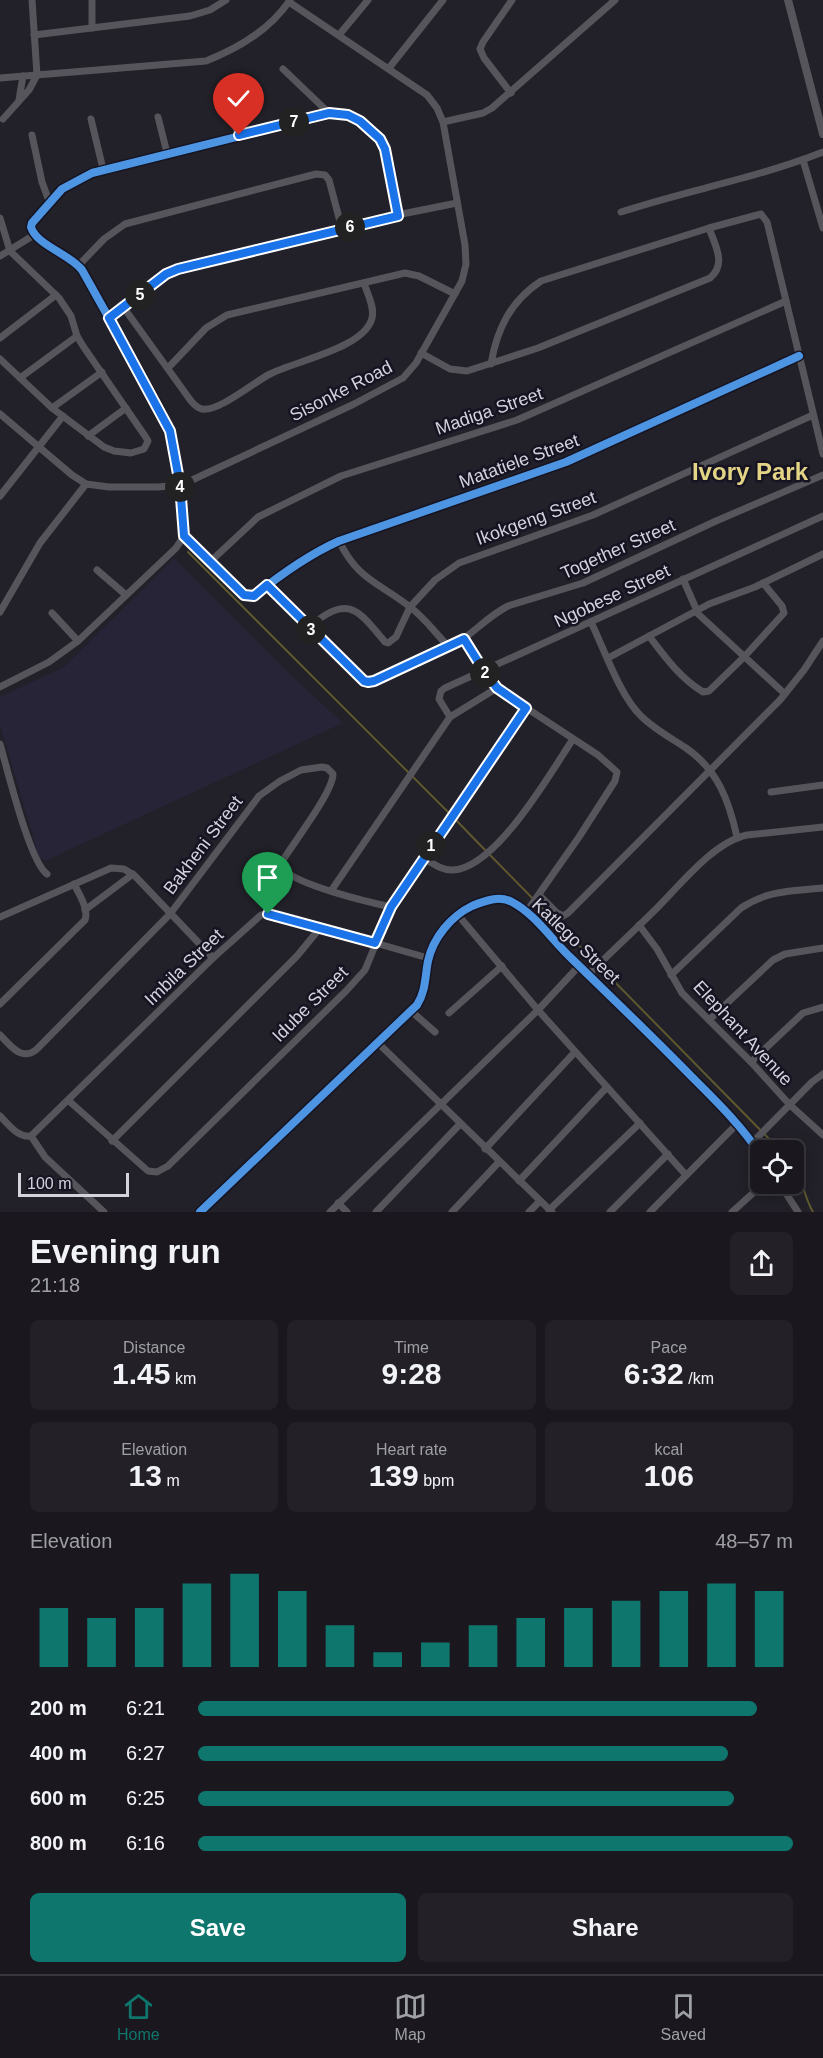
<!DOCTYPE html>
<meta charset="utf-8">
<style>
:root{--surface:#1a181e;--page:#232127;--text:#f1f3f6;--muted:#9fa0a4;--line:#38373c;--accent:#0f766e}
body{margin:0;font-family:Arial,sans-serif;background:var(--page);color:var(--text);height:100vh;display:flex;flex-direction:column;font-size:22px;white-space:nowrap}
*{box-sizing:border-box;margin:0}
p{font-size:20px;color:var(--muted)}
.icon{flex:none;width:33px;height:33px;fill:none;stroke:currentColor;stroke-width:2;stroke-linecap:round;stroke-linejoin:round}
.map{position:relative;height:1212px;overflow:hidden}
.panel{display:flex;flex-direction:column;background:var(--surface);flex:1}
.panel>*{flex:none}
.tools{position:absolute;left:750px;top:1140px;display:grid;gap:12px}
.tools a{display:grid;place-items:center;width:54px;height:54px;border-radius:9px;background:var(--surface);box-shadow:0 3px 15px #0003,0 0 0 2px var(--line);font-size:30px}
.scale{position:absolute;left:18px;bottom:15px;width:111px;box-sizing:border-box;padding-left:6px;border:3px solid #d4d3dd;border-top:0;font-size:16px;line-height:21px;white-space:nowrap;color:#d4d3dd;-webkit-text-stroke:4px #161422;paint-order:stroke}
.pin{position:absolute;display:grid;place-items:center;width:51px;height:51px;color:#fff;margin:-62px -26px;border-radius:50% 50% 50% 0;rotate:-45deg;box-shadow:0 0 6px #0007}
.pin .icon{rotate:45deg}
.km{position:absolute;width:30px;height:30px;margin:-15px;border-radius:50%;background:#222;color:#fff;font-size:16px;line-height:30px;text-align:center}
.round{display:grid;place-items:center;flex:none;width:63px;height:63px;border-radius:9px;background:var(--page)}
.overview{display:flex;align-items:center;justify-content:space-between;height:102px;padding:0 30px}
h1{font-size:33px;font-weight:600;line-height:45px}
.figures{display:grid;grid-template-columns:repeat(3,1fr);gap:9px;height:102px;padding:6px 30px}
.figures div{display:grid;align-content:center;border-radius:9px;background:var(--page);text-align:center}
.figures b{font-size:30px;font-weight:600}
.figures small{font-size:16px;font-weight:400}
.figures p{font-size:16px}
.chart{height:168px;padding:12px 30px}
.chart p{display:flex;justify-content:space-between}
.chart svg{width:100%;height:108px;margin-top:6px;stroke:var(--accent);stroke-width:6}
.button{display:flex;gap:12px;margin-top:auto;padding:12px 30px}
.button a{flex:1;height:69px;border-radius:9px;background:var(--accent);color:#fff;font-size:24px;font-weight:600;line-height:69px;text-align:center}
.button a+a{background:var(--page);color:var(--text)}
ul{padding:0 30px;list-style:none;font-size:20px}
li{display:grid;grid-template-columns:96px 72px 1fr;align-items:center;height:45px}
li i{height:15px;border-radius:8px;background:var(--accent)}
.menu{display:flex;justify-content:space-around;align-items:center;height:84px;border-top:2px solid var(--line);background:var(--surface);font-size:16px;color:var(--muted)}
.menu a{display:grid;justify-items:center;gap:3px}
.menu .active{color:var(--accent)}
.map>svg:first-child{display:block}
</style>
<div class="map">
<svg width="823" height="1212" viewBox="0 0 823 1212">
<rect width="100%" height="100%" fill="#222028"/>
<!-- built -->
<polygon fill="#272437" points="174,558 295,679 343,723 45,861 39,857 0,725 0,697 64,667"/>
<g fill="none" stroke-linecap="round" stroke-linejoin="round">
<!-- stream -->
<g stroke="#5f582f" stroke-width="2">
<polyline points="188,552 450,814"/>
<polyline points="454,818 486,851"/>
<polyline points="490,855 780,1150"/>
<path d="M794,1165C803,1180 804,1197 813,1212"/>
</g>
<!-- minor -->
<g stroke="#56555b" stroke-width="7">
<polyline points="92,0 92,28"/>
<polyline points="34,35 190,16 210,10 226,0"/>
<polyline points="339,35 368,0"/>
<polyline points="389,68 443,0"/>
<polyline points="283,69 329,113"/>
<path d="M0,78L206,61C239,48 270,30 290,0"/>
<polyline points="511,93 484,58 480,49 483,42 512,0"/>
<polyline points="19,100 23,76"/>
<polyline points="224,100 239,135"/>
<polyline points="158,117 167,153"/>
<polyline points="3,119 29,90 37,75 32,0"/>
<polyline points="91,119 103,169"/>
<polyline points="443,122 483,113 492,108 615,0"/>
<polyline points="32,135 42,182 49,201"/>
<polyline points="803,160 823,228"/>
<path d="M621,212C688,190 757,178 823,152"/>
<path d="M397,215C390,170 391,120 333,113L92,173L62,189L32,223L31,227C36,245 70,254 82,270L157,404L170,431L180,485L184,536L246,596H254C280,575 308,555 339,541L566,462L799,356"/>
<polyline points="0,218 10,251 59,298 71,316 77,336 83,346 145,436 148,441 144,449 131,453 114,451 104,447 52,408 0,359"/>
<polyline points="0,256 34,235"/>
<polyline points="78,266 104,239 125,224 316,174 325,175 329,180 342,229"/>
<path d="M124,308L191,401C194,404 197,408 202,409C219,412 254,382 270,374C295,361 365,348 372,318C375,307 367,293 364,283"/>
<polyline points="109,318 166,274 178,269 397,215 457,203"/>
<polyline points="0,338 56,295"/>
<path d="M421,353L450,369L467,371L538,348L710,278C727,264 715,245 709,228"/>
<path d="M491,364C497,328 511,301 541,281L709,228L761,214L767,222L823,454"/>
<polyline points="168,368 206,328 227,315 405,273 419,276 455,294"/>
<polyline points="20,378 77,336"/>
<polyline points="52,408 102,372"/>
<polyline points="0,414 72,475 86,484 109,487 158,487 180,485 190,481 354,404 403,378 416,363 462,281 466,264 465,245 443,122 437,108 427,95 289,2"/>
<polyline points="88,436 126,408"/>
<polyline points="0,496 63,416"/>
<path d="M339,541C358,580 378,582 410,607C425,618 436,634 449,647"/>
<polyline points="211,561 258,517 341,476 517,420 786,301"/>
<polyline points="97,570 126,595"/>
<polyline points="683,579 697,611"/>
<path d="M267,585L359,677L368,682L454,645C473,634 488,616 508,606L583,583L716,521L823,475"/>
<polyline points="0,612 40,543 86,484"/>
<polyline points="696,612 785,694"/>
<polyline points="52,613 78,641"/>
<path d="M591,622C604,649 620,696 641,716C654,729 671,738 686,748C718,770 729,801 737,837"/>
<path d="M309,627C348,595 356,607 385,642L388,643L396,637L410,607L435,580L459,563L593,515L813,415"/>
<path d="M649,636C665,657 680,678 703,692L709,691L744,657L784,613L782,606L763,583"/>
<polyline points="464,639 484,671 502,692 598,755 617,772 615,781 579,837 527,911"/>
<polyline points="608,658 709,604 755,587 823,554"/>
<polyline points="0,687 49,662 78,641 176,548 184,536"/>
<polyline points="450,717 439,699 441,691 445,688 823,516"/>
<path d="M0,744C7,768 30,863 47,874"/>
<polyline points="771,792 823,785"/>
<path d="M423,858C432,863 441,870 452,870C496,869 551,772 573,739"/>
<polyline points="331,891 450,717 497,688"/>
<polyline points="539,895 557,913 563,916 568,913 780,700 804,670 823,641"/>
<polyline points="85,910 133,874"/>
<polyline points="458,915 538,1010 686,1175"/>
<polyline points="0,917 111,868 124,869 135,876 213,958"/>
<polyline points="639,925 657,949 682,993 751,1062 790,1105 823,1135"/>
<path d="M588,975C611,952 635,930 658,907C682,883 714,842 747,835L823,827"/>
<path d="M671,975L741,908C768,890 792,891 823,888"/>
<path d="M0,1004L85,920C89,909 79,894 74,884"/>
<polyline points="411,1011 435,1032"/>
<polyline points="449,1013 502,966"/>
<polyline points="709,1020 773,960 785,954 823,948"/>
<path d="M0,1035C11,1046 21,1061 36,1050L170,914L259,796L280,781L301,770L322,767L327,768L333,774C333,792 294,842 283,860V869C297,885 368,902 391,907"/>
<polyline points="378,1043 552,1212"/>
<polyline points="751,1062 803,1013 823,1007"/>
<polyline points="69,1101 148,1171 157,1172 168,1166 346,991 365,970 391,907 526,708"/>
<path d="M0,1116C9,1125 18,1138 31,1136"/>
<polyline points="31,1136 213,958 261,915 268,914 281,916 428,958"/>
<polyline points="31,1136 45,1157 104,1212"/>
<polyline points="112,1141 297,956 320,928"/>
<polyline points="752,1143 812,1082 823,1074"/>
<polyline points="485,1149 575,1052"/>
<polyline points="519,1181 607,1087"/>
<polyline points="780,1184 798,1212"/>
<polyline points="338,1203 347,1212"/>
<polyline points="549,1210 640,1123"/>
<path d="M200,1212L417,1005C426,991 425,976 428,961C433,938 451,916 472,906C484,901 500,895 512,902C535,914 552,940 571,958C611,997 652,1036 691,1076C715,1100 741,1125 760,1154"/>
<polyline points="330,1212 538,1010 579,966"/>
<polyline points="376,1212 460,1124"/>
<polyline points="452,1212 499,1162"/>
<polyline points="529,1212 540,1201"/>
<polyline points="610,1212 668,1154"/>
<polyline points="650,1212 737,1124"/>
<polyline points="732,1212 763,1184"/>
</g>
<!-- tertiary -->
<polyline stroke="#56555b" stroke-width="8" points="788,0 823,134"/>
<!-- cycleway casing -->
<g stroke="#161422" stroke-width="11">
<g id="cycleway">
<path d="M397,215C390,170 391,120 333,113L92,173L62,189L32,223L31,227C36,245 70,254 82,270L157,404L170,431L180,485L184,536L246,596H254C280,575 308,555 339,541L566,462L799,356"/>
<path d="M200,1212L417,1005C426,991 425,976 428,961C433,938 451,916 472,906C484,901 500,895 512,902C535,914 552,940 571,958C611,997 652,1036 691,1076C715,1100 741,1125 760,1154"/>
</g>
</g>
<!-- cycleway -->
<use href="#cycleway" stroke="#4d94e3" stroke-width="8"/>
</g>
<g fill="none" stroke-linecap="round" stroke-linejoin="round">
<!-- route casing -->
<g stroke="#fff" stroke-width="12">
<polyline id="route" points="239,135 329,113 348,115 360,121 380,139 385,149 398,216 178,269 166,274 109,318 170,431 180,485 184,536 244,595 254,596 267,585 364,681 368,682 374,681 464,639 484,671 497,688 526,708 391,907 375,943 268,914"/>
</g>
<!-- route -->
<use href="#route" stroke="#1a73e8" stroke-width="8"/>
</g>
<g text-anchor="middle" stroke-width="5" stroke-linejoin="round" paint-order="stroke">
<!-- street labels -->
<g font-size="18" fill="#d4d3dd" stroke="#161422">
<text transform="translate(341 391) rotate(-27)" y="6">Sisonke Road</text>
<text transform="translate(489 411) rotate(-19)" y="6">Madiga Street</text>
<text transform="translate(519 461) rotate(-20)" y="6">Matatiele Street</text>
<text transform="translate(536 518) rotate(-20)" y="6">Ikokgeng Street</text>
<text transform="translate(618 549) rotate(-24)" y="6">Together Street</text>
<text transform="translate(612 596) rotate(-25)" y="6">Ngobese Street</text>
<text transform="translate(203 845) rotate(-53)" y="6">Bakheni Street</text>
<text transform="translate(576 941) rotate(44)" y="6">Katlego Street</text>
<text transform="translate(184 967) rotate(-44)" y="6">Imbila Street</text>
<text transform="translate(310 1004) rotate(-45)" y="6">Idube Street</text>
<text transform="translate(743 1033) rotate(47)" y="6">Elephant Avenue</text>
</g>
<!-- district labels -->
<g font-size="24" font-weight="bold" fill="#e3d486" stroke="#161422">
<text x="750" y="480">Ivory Park</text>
</g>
</g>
</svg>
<div class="tools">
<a><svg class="icon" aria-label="locate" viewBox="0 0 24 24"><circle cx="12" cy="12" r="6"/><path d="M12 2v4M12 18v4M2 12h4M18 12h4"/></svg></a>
</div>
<div class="scale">100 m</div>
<div class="pin" style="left:268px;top:914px;background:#1e9e55"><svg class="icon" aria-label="arrive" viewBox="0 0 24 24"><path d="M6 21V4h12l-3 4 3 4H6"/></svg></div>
<div class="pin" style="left:239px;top:135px;background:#d93025"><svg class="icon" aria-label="check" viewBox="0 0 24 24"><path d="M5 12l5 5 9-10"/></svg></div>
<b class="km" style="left:431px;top:846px">1</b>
<b class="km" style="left:485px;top:673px">2</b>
<b class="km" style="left:311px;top:630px">3</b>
<b class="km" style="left:180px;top:487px">4</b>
<b class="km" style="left:140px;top:295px">5</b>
<b class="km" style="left:350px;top:227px">6</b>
<b class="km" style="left:294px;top:122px">7</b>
</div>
<section class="panel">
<div class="overview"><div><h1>Evening run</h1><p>21:18</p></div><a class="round"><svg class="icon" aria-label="share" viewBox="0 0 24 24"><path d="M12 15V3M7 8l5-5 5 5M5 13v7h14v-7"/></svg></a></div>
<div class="figures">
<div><p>Distance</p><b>1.45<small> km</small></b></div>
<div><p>Time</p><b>9:28</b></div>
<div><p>Pace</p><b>6:32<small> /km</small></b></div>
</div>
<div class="figures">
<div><p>Elevation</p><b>13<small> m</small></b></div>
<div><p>Heart rate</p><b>139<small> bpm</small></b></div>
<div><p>kcal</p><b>106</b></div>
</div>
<div class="chart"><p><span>Elevation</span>48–57 m</p>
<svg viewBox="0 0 160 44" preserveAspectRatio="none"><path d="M5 44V20M15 44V24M25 44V20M35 44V10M45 44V6M55 44V13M65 44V27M75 44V38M85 44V34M95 44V27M105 44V24M115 44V20M125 44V17M135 44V13M145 44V10M155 44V13"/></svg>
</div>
<ul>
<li><b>200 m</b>6:21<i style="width:94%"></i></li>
<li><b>400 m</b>6:27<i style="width:89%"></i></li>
<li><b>600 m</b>6:25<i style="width:90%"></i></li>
<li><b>800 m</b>6:16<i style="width:100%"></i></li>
</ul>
<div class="button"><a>Save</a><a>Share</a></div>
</section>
<nav class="menu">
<a class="active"><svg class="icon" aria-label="home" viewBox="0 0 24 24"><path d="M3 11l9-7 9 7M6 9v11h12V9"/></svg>Home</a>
<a><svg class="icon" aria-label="map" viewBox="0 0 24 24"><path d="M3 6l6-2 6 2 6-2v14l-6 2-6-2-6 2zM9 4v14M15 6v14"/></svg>Map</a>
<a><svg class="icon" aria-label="saved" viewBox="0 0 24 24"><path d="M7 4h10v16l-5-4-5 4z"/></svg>Saved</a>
</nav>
